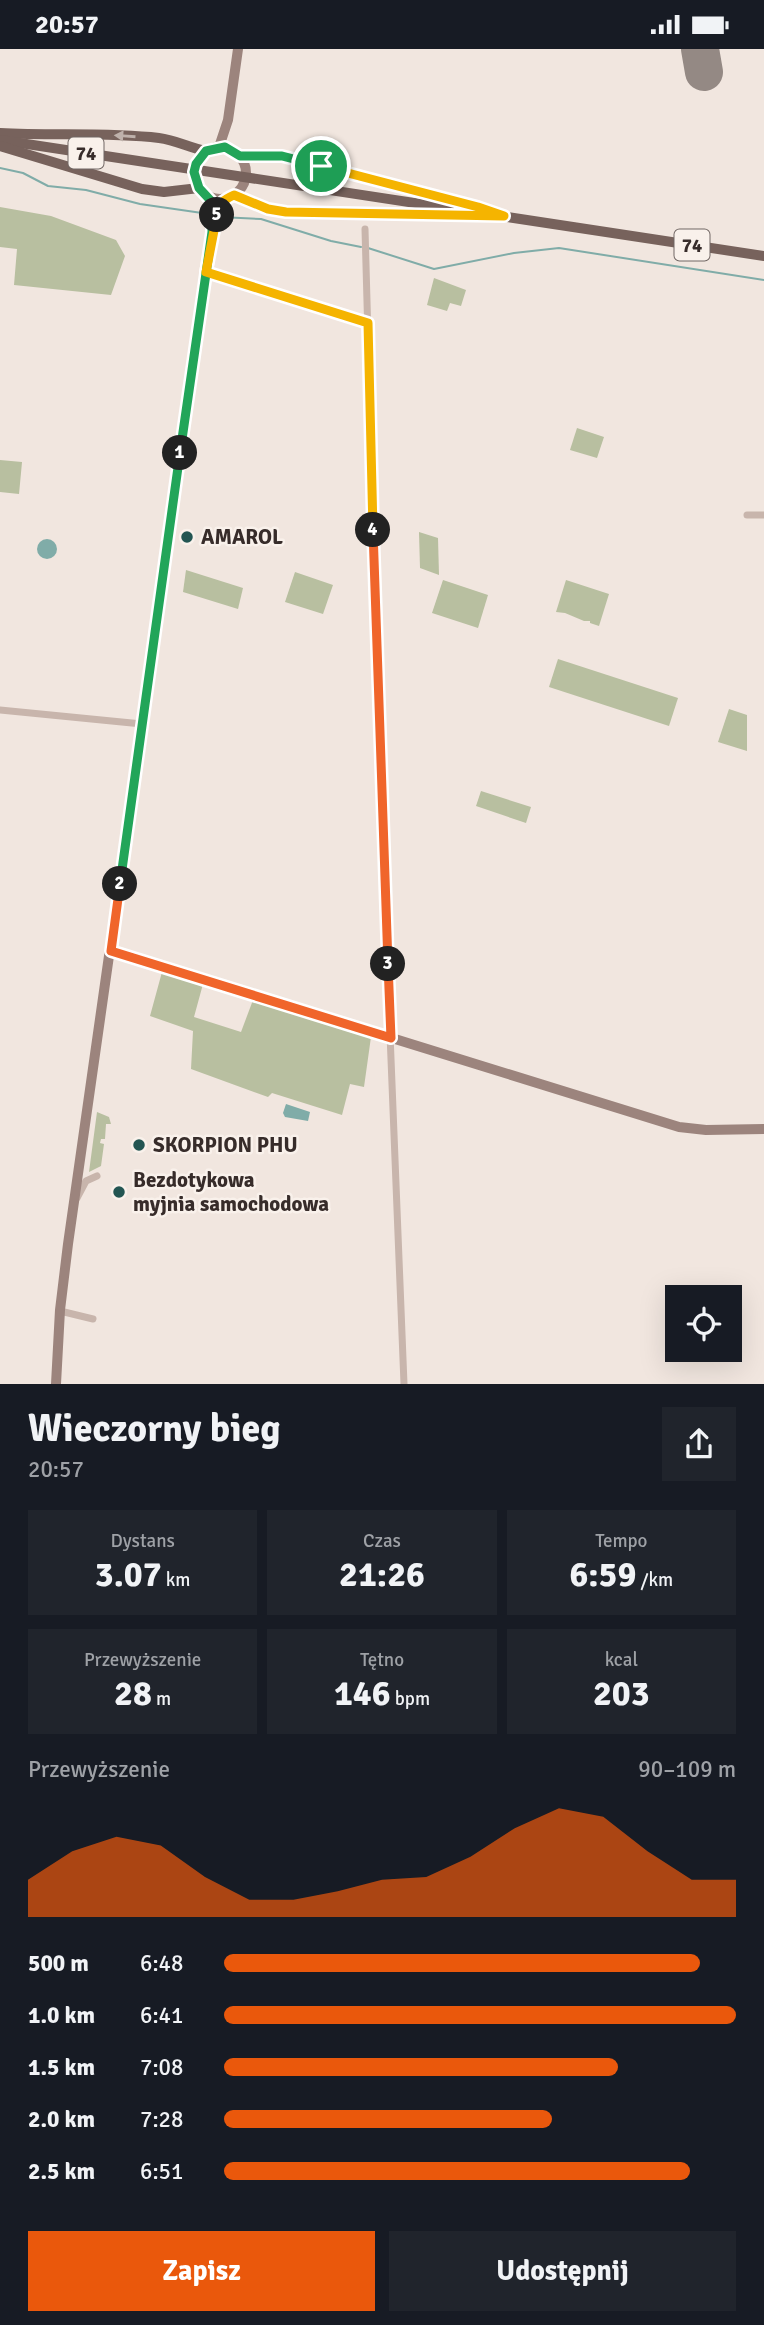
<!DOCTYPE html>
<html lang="pl">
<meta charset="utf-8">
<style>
:root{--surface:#171b24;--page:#20242c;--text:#f1f3f6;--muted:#9ea1a6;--accent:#ea580c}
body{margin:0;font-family:Signika,sans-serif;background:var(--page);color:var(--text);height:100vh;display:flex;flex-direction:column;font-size:26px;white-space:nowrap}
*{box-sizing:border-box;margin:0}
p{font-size:23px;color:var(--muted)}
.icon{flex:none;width:38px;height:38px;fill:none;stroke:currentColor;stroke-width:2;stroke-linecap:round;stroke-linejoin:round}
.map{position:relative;height:1335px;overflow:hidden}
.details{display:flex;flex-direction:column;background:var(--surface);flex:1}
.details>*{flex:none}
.controls{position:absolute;left:665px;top:1236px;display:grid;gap:14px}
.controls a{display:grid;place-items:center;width:77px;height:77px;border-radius:0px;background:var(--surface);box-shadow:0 7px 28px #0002;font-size:35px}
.pin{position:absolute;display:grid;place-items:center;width:60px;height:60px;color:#fff;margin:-30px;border:4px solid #fff;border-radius:50%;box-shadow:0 2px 7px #0007}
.km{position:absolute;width:35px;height:35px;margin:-18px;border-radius:50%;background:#222;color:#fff;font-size:19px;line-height:35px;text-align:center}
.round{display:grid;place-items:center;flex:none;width:74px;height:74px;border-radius:0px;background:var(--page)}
.head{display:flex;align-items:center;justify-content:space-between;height:119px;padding:0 28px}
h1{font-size:38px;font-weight:800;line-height:52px}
.metrics{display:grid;grid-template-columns:repeat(3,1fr);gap:10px;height:119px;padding:7px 28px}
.metrics div{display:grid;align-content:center;border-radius:0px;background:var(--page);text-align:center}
.metrics b{font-size:35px;font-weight:800}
.metrics small{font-size:19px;font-weight:400}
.metrics p{font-size:19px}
.chart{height:196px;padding:14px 28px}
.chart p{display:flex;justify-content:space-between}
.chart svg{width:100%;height:126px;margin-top:7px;fill:var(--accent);opacity:.7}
.cta{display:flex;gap:14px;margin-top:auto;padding:14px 28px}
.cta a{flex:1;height:80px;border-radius:0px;background:var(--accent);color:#fff;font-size:28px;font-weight:800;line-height:80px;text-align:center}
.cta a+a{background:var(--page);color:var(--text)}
ul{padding:0 28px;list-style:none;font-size:23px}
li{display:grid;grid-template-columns:112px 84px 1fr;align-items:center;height:52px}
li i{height:18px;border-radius:9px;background:var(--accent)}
.status{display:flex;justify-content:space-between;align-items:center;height:49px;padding:0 35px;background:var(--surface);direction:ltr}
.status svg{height:19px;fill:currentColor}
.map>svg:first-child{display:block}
</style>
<div class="status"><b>20:57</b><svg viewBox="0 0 49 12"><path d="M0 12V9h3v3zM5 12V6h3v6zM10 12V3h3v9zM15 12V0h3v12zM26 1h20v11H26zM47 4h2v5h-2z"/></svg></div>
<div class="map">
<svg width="764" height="1335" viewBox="0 0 764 1335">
<rect width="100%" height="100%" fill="#f1e6df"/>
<!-- green -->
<g fill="#b8bfa0">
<polygon points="0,158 51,167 116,191 125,207 111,246 14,236 17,200 0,198"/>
<polygon points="434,229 466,241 461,257 450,254 447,262 427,256"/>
<polygon points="577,379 604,388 597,409 570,401"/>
<polygon points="0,411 22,413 19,445 0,443"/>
<polygon points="419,483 438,489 439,526 420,519"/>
<polygon points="186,521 243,539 238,560 183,543"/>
<polygon points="295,523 333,536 323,565 285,553"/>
<polygon points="443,531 488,546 478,579 432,564"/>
<polygon points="566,531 609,545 599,577 590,574 590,572 584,572 565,564 556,563"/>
<polygon points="558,610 678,649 669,677 549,638"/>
<polygon points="729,660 747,666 747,702 718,693"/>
<polygon points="481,742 531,758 526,774 476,757"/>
<polygon points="162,923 203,935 194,968 241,983 253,951 371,988 364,1038 350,1035 342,1066 272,1044 268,1048 191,1020 193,982 150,967"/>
<polygon points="97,1063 109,1068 111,1075 106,1075 105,1090 101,1090 100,1094 104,1095 101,1117 89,1123"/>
</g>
<!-- water -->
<g fill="#80aca8">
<circle cx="47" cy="500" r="10"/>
<polygon points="286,1055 310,1063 308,1072 285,1068 283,1064"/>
</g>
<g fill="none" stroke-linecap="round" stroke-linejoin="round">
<!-- stream -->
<g stroke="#80aca8" stroke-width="2">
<polyline points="0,119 23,124 48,137 86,141 140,155 202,164"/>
<polyline points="220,168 261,170 331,192 361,198"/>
<polyline points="368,199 434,220 514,204 559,199 764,231"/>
</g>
<!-- runway -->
<polyline stroke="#948984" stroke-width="38" points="700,0 704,23"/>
<!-- street -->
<g stroke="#c8b5ac" stroke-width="7">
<polyline points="365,180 381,760 404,1335"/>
<polyline points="206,223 368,274"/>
<polyline points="747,466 764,466"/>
<polyline points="0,661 142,675"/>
<polyline points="77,1149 86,1132 97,1127"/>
<polyline points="60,1262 93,1270"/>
</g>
<!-- secondary -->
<g stroke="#9c847d" stroke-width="10">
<polyline points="219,98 228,71 238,0"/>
<circle cx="220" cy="124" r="26"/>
<polyline points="111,902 679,1078 706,1081 764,1080"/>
<polyline points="56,1335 60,1261 68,1195 212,183 212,153 208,147"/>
</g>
<!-- primary -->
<g stroke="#77625c" stroke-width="10">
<path d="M0,84C53,87 106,83 159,89C176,91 190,99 206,102"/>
<polyline points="0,91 764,207"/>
<polyline points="0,97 142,140 164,143 199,139"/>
<polyline points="240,106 282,107 468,156"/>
<polyline points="234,146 268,160 286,163 459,167"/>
</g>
</g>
<!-- one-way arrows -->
<defs><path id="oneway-solid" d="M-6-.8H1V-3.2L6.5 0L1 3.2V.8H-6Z" transform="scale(1.75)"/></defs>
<use fill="#beb1ab" href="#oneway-solid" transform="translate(125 87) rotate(-176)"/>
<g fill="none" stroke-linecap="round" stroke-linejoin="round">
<!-- split-1 casing -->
<g stroke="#fff" stroke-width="14">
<polyline id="split-1" points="180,404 212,183 212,153 199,139 194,123 196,115 206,102 225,98 240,107 282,107 321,117"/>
</g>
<!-- split-2 casing -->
<g stroke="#fff" stroke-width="14">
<polyline id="split-2" points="120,835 180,404"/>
</g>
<!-- split-3 casing -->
<g stroke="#fff" stroke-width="14">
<polyline id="split-3" points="120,835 111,902 391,989 388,915"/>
</g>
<!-- split-4 casing -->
<g stroke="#fff" stroke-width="14">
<polyline id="split-4" points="373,481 388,915"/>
</g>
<!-- split-5 casing -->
<g stroke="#fff" stroke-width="14">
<polyline id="split-5" points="217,166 206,223 368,274 373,481"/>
</g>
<!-- split-6 casing -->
<g stroke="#fff" stroke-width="14">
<path id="split-6" d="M217,166C219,154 223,151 234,146L268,160L286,163L504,167L478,158L321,117"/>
</g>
<!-- split-1 -->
<use href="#split-1" stroke="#22a559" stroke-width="9"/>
<!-- split-2 -->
<use href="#split-2" stroke="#22a559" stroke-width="9"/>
<!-- split-3 -->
<use href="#split-3" stroke="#f0652b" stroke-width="9"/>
<!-- split-4 -->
<use href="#split-4" stroke="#f0652b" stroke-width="9"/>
<!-- split-5 -->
<use href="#split-5" stroke="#f5b400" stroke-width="9"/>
<!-- split-6 -->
<use href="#split-6" stroke="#f5b400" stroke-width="9"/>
</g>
<!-- markers -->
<g fill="#235552" stroke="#f9f1eb" stroke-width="2.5">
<circle cx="187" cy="488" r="7"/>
<circle cx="139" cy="1096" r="7"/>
<circle cx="119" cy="1143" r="7"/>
</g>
<g text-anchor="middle" stroke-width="5" stroke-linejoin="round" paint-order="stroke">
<!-- shield labels -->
<g fill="#f9f1eb" stroke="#716764" stroke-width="2">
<rect x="68.5" y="88.5" width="35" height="31" rx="5"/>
<rect x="674.5" y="180.5" width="35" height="31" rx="5"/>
</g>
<g font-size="19" font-weight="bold" fill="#372c2a">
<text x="86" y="111">74</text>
<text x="692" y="203">74</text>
</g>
<!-- poi labels -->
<g font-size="21" font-weight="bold" fill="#372c2a" stroke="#f9f1eb" text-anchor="start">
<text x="201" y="495">AMAROL</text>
<text x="153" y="1103">SKORPION PHU</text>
<text x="133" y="1138">Bezdotykowa<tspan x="133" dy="24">myjnia samochodowa</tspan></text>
</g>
</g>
</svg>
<div class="controls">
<a><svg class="icon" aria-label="locate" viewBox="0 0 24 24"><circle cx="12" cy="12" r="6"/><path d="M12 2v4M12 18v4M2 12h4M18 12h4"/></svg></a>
</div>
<div class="pin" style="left:321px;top:117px;background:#1e9e55"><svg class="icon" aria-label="arrive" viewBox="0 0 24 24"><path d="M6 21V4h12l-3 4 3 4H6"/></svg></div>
<b class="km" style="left:180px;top:404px">1</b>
<b class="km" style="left:120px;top:835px">2</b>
<b class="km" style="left:388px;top:915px">3</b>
<b class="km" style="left:373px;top:481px">4</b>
<b class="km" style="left:217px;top:166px">5</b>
</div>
<section class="details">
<div class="head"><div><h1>Wieczorny bieg</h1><p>20:57</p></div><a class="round"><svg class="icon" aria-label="share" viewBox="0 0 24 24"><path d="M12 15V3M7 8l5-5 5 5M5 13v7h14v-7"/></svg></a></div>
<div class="metrics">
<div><p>Dystans</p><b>3.07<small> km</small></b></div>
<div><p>Czas</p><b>21:26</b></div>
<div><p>Tempo</p><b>6:59<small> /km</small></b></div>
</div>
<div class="metrics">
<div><p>Przewyższenie</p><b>28<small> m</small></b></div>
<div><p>Tętno</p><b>146<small> bpm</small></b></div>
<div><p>kcal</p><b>203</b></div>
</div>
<div class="chart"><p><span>Przewyższenie</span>90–109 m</p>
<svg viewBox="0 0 160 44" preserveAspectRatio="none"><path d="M0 44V31L10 21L20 16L30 19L40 30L50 38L60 38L70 35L80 31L90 30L100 23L110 13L120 6L130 9L140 21L150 31L160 31V44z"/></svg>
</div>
<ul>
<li><b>500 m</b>6:48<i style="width:93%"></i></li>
<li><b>1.0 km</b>6:41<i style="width:100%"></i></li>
<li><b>1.5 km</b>7:08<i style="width:77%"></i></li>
<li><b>2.0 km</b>7:28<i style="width:64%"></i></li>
<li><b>2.5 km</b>6:51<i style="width:91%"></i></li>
</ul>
<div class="cta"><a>Zapisz</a><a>Udostępnij</a></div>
</section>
